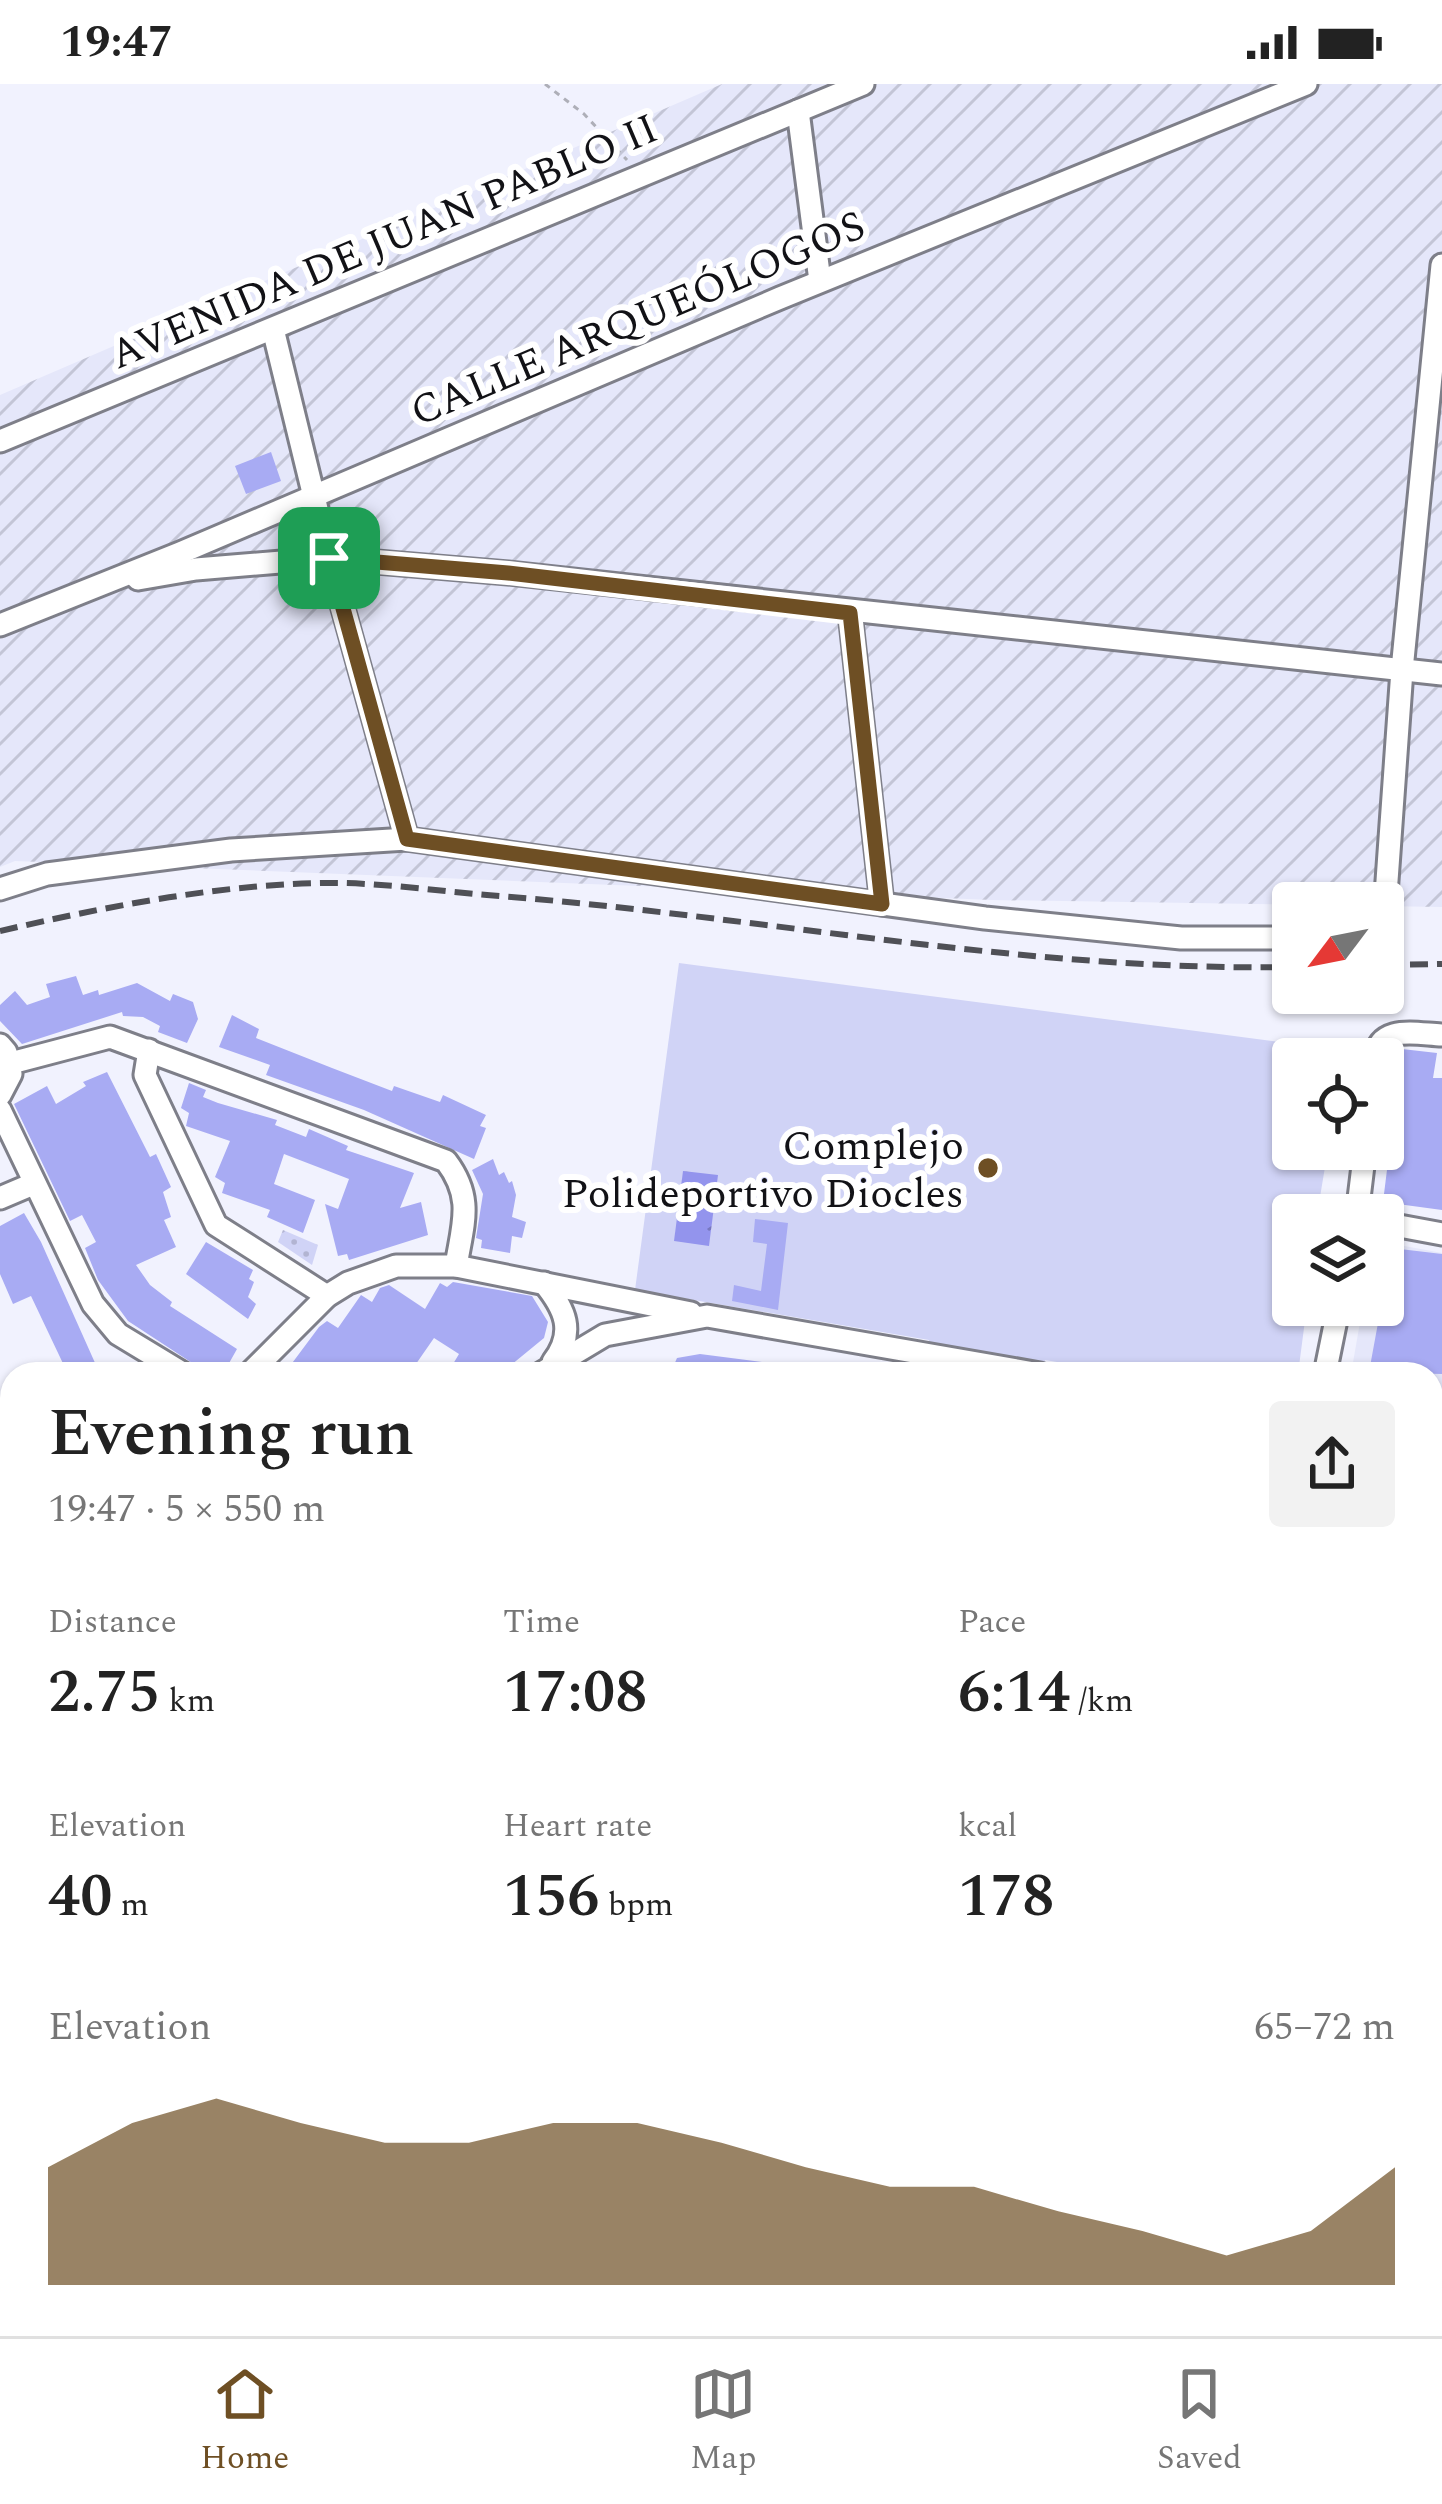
<!DOCTYPE html>
<meta charset="utf-8">
<style>
:root{--surface:#fff;--page:#f2f2f2;--text:#222;--muted:#767676;--line:#e0e0e0;--accent:#6e4f24}
body{margin:0;font-family:Spectral,serif;background:var(--page);color:var(--text);height:100vh;display:flex;flex-direction:column;font-size:45px;white-space:nowrap}
*{box-sizing:border-box;margin:0}
p{font-size:39px;color:var(--muted)}
.icon{flex:none;width:66px;height:66px;fill:none;stroke:currentColor;stroke-width:2;stroke-linecap:round;stroke-linejoin:round}
.map{position:relative;flex:1;overflow:hidden}
.sheet{position:absolute;left:0px;top:1278px;width:1443px;height:975px;display:flex;flex-direction:column;background:var(--surface);border-radius:36px 36px 0 0;box-shadow:0 3px 9px #0004}
.sheet>*{flex:none}
.needle{width:78px;rotate:238deg}
.buttons{position:absolute;left:1272px;top:798px;display:grid;gap:24px}
.buttons a{display:grid;place-items:center;width:132px;height:132px;border-radius:12px;background:var(--surface);box-shadow:0 3px 9px #0004;font-size:60px}
.pin{position:absolute;display:grid;place-items:center;width:102px;height:102px;color:#fff;margin:-51px;border-radius:24px;box-shadow:0 6px 18px #0006}
.round{display:grid;place-items:center;flex:none;width:126px;height:126px;border-radius:12px;background:var(--page)}
.head{display:flex;align-items:center;justify-content:space-between;height:204px;padding:0 48px}
h1{font-size:66px;font-weight:600;line-height:90px}
.stats{display:grid;grid-template-columns:repeat(3,1fr);gap:18px;height:204px;padding:12px 48px}
.stats div{display:grid;align-content:center}
.stats b{font-size:60px;font-weight:600}
.stats small{font-size:33px;font-weight:400}
.stats p{font-size:33px}
.chart{height:336px;padding:24px 48px}
.chart p{display:flex;justify-content:space-between}
.chart svg{width:100%;height:216px;margin-top:12px;fill:var(--accent);opacity:.7}
.status{display:flex;justify-content:space-between;align-items:center;height:84px;padding:0 60px;background:var(--surface);direction:ltr}
.status svg{height:33px;fill:currentColor}
.dock{display:flex;justify-content:space-around;align-items:center;height:168px;border-top:3px solid var(--line);background:var(--surface);font-size:33px;color:var(--muted)}
.dock a{display:grid;justify-items:center;gap:6px}
.dock .current{color:var(--accent)}
.map>svg:first-child{display:block}
</style>
<div class="status"><b>19:47</b><svg viewBox="0 0 49 12"><path d="M0 12V9h3v3zM5 12V6h3v6zM10 12V3h3v9zM15 12V0h3v12zM26 1h20v11H26zM47 4h2v5h-2z"/></svg></div>
<div class="map">
<svg width="1442" height="2252" viewBox="0 0 1442 2252">
<defs>
<pattern id="industrial-furrows" width="10" height="10" patternUnits="userSpaceOnUse" patternTransform="scale(3)"><rect width="10" height="10" fill="#e5e7fa"/><path d="M-1 1l2-2M0 10L10 0M9 11l2-2" fill="none" stroke="#c3c5d6"/></pattern>
<pattern id="grass-dots" width="8" height="8" patternUnits="userSpaceOnUse" patternTransform="scale(3)"><rect width="8" height="8" fill="#d0d3f6"/><path d="M2 2h.1M6 6h.1" fill="none" stroke="#b2b4d2" stroke-width="1.8" stroke-linecap="round"/></pattern>
<pattern id="park-tufts" width="24" height="20" patternUnits="userSpaceOnUse" patternTransform="scale(3)"><rect width="24" height="20" fill="#d0d3f6"/><path d="M3 7l-1-3M5 7V3M7 7l1-3M15 17l-1-3M17 17v-4M19 17l1-3" fill="none" stroke="#b2b4d2"/></pattern>
<pattern id="water-ripples" width="26" height="14" patternUnits="userSpaceOnUse" patternTransform="scale(3)"><rect width="26" height="14" fill="#9394ed"/><path d="M2 4q2-2 4 0t4 0M15 11q2-2 4 0t4 0" fill="none" stroke="#7777bf"/></pattern>
</defs>
<rect width="100%" height="100%" fill="#f1f2fe"/>
<!-- built -->
<g fill="#e5e7fa">
<polygon points="1383,1158 1442,1169 1442,1339 1431,1337 1431,1290 1351,1290 1363,1221 1383,1221"/>
<polygon points="378,2241 395,2252 209,2252 209,2242"/>
</g>
<!-- industrial -->
<polygon fill="url(#industrial-furrows)" points="722,0 1442,0 1442,823 992,816 15,777 0,783 0,311"/>
<!-- grass -->
<polygon fill="url(#grass-dots)" points="283,1146 318,1161 312,1181 278,1158"/>
<!-- park -->
<polygon fill="url(#park-tufts)" points="1431,1527 1442,1529 1442,1722 1431,1720"/>
<!-- pitch -->
<polygon fill="#d0d3f6" points="679,879 1348,967 1347,975 1293,975 1293,1065 1328,1065 1317,1131 1293,1131 1293,1221 1307,1221 1298,1290 1128,1290 1045,1276 1042,1290 923,1290 929,1256 635,1206"/>
<!-- water -->
<polygon fill="url(#water-ripples)" points="683,1087 718,1091 709,1162 674,1157"/>
<!-- building -->
<g fill="#a8abf3">
<polygon points="271,368 281,397 246,410 235,382"/>
<polygon points="76,892 83,911 98,906 99,911 137,899 170,917 173,910 193,918 198,935 187,959 158,948 160,942 143,933 123,932 122,928 22,960 0,937 0,921 15,907 27,921 50,913 46,900"/>
<polygon points="232,931 259,945 256,954 332,984 392,1007 394,1002 440,1018 443,1011 486,1031 480,1042 486,1044 474,1075 364,1026 266,991 270,981 219,963"/>
<polygon points="1402,965 1437,969 1433,994 1442,994 1442,1126 1383,1118"/>
<polygon points="107,988 150,1073 156,1070 171,1103 163,1108 171,1133 164,1136 176,1163 136,1181 150,1201 172,1218 170,1222 237,1265 223,1290 209,1290 128,1237 98,1196 85,1164 96,1158 82,1131 70,1137 14,1020 47,1002 56,1020 86,1002 83,998"/>
<polygon points="189,999 206,1006 203,1013 218,1019 277,1036 275,1041 306,1053 309,1045 348,1062 346,1066 414,1089 400,1124 421,1118 428,1151 349,1176 347,1170 338,1172 325,1120 338,1125 349,1095 284,1070 274,1100 315,1116 303,1149 267,1133 270,1126 222,1109 225,1099 215,1093 230,1057 186,1042 189,1029 181,1024"/>
<polygon points="493,1075 499,1091 504,1088 509,1099 512,1097 516,1111 512,1133 526,1138 522,1154 512,1152 510,1169 481,1164 482,1156 476,1154 483,1110 472,1086"/>
<polygon points="24,1129 41,1158 100,1290 68,1290 31,1212 13,1220 0,1190 0,1142"/>
<polygon points="755,1135 788,1139 778,1226 732,1217 734,1201 761,1207 767,1160 753,1158"/>
<polygon points="206,1158 253,1186 249,1195 254,1198 248,1213 256,1220 248,1235 186,1190"/>
<polygon points="1383,1163 1442,1170 1442,1290 1369,1288 1378,1239 1371,1238 1374,1222 1383,1221 1391,1187 1383,1186"/>
<polygon points="453,1198 532,1212 548,1238 544,1254 500,1290 447,1290 459,1270 434,1254 409,1290 284,1290 319,1243 327,1237 338,1244 361,1211 372,1218 380,1204 389,1201 425,1225 440,1199 447,1203"/>
<polygon points="700,1270 777,1280 777,1290 670,1290 677,1274"/>
</g>
<g fill="none" stroke-linecap="round" stroke-linejoin="round">
<!-- street casing -->
<g stroke="#7e7f89" stroke-width="27">
<g id="street">
<polyline points="798,27 820,197"/>
<polyline points="273,245 329,474 407,755"/>
<polyline points="0,357 863,0"/>
<polyline points="138,495 196,485 329,474 508,489 1442,590"/>
<polyline points="850,529 882,820"/>
<polyline points="0,541 180,469 780,214 1306,0"/>
<polyline points="0,805 47,790 231,766 407,755 985,834 1181,854 1293,854"/>
<polyline points="1383,853 1402,586 1442,181"/>
<polyline points="0,961 6,968 11,990 0,1011"/>
<polyline points="149,966 145,991 216,1141 327,1212"/>
<path d="M1375,975C1379,940 1415,950 1442,951"/>
<path d="M11,979L110,953L446,1077C474,1114 463,1139 456,1182"/>
<polyline points="0,1026 93,1220 118,1250 184,1290"/>
<polyline points="0,1114 33,1100"/>
<polyline points="1357,1131 1365,1065"/>
<polyline points="1383,1139 1442,1150"/>
<path d="M544,1199C565,1225 576,1248 553,1278"/>
<polyline points="249,1290 327,1212 348,1199 396,1182 456,1182 691,1229"/>
<polyline points="540,1290 605,1251 707,1232 1040,1290"/>
<polyline points="1325,1290 1339,1221"/>
<polyline points="0,1350 12,1357"/>
<polyline points="1431,1361 1442,1362"/>
<polyline points="0,1477 12,1484"/>
<polyline points="1431,1514 1442,1516"/>
<polyline points="0,1705 12,1686"/>
<polyline points="1431,1812 1442,1814"/>
<polyline points="0,1827 12,1829"/>
<polyline points="0,2186 12,2229"/>
<polyline points="1431,2204 1442,2206"/>
<polyline points="401,2241 419,2252"/>
<polyline points="130,2252 164,2241"/>
<polyline points="1034,2252 1040,2241"/>
<polyline points="1122,2252 1124,2241"/>
</g>
</g>
<!-- highway casing -->
<g stroke="#7e7f89" stroke-width="42">
<g id="highway">
<polyline points="0,2033 12,2035"/>
<polyline points="0,2063 12,2065"/>
<polyline points="445,2241 463,2252"/>
<polyline points="498,2241 516,2252"/>
</g>
</g>
<!-- path -->
<g stroke="#aeafb8" stroke-width="3" stroke-dasharray="6 6" stroke-linecap="butt">
<polyline points="545,0 584,30 627,76"/>
<polyline points="1431,1602 1442,1546"/>
<polyline points="1431,1607 1442,1614"/>
<polyline points="1431,1651 1442,1644"/>
<polyline points="0,1854 12,1856"/>
<polyline points="0,1981 12,1984"/>
</g>
<!-- street -->
<use href="#street" stroke="#fff" stroke-width="21"/>
<!-- highway -->
<use href="#highway" stroke="#fff" stroke-width="36"/>
<!-- rail -->
<g stroke="#4f5056" stroke-width="6" stroke-dasharray="18 9" stroke-linecap="butt">
<path d="M0,847C109,822 229,798 342,799C390,800 439,807 487,811C755,831 1023,888 1293,883"/>
<polyline points="1383,881 1442,880"/>
</g>
</g>
<g fill="none" stroke-linecap="round" stroke-linejoin="round">
<!-- route casing -->
<g stroke="#fff" stroke-width="24">
<polygon id="route" points="329,474 508,489 850,529 882,820 407,755"/>
</g>
<!-- route -->
<use href="#route" stroke="#6e4f24" stroke-width="15"/>
</g>
<!-- markers -->
<circle fill="#6e4f24" stroke="#fff" stroke-width="4.5" cx="988" cy="1084" r="12"/>
<g text-anchor="middle" stroke-width="12" stroke-linejoin="round" paint-order="stroke">
<!-- street labels -->
<g font-size="42" fill="#121216" stroke="#fff">
<text transform="translate(383 156) rotate(-23)" y="15">AVENIDA DE JUAN PABLO II</text>
<text transform="translate(637 233) rotate(-23)" y="15">CALLE ARQUEÓLOGOS</text>
</g>
<!-- poi labels -->
<g font-size="42" fill="#121216" stroke="#fff" text-anchor="end">
<text x="964" y="1075">Complejo<tspan x="964" dy="48">Polideportivo Diocles</tspan></text>
</g>
</g>
</svg>
<div class="buttons">
<a><svg class="needle" viewBox="-14 -14 28 28"><path d="M0-13l5 13h-10z" fill="#e53935"/><path d="M0 13l5-13h-10z" fill="#767676"/></svg></a>
<a><svg class="icon" aria-label="locate" viewBox="0 0 24 24"><circle cx="12" cy="12" r="6"/><path d="M12 2v4M12 18v4M2 12h4M18 12h4"/></svg></a>
<a><svg class="icon" aria-label="layers" viewBox="0 0 24 24"><path d="M12 4l9 5-9 5-9-5zM3 14l9 5 9-5"/></svg></a>
</div>
<div class="pin" style="left:329px;top:474px;background:#1e9e55"><svg class="icon" aria-label="arrive" viewBox="0 0 24 24"><path d="M6 21V4h12l-3 4 3 4H6"/></svg></div>
<section class="sheet">
<div class="head"><div><h1>Evening run</h1><p>19:47 · 5 × 550 m</p></div><a class="round"><svg class="icon" aria-label="share" viewBox="0 0 24 24"><path d="M12 15V3M7 8l5-5 5 5M5 13v7h14v-7"/></svg></a></div>
<div class="stats">
<div><p>Distance</p><b>2.75<small> km</small></b></div>
<div><p>Time</p><b>17:08</b></div>
<div><p>Pace</p><b>6:14<small> /km</small></b></div>
</div>
<div class="stats">
<div><p>Elevation</p><b>40<small> m</small></b></div>
<div><p>Heart rate</p><b>156<small> bpm</small></b></div>
<div><p>kcal</p><b>178</b></div>
</div>
<div class="chart"><p><span>Elevation</span>65–72 m</p>
<svg viewBox="0 0 160 44" preserveAspectRatio="none"><path d="M0 44V20L10 11L20 6L30 11L40 15L50 15L60 11L70 11L80 15L90 20L100 24L110 24L120 29L130 33L140 38L150 33L160 20V44z"/></svg>
</div>
</section>
</div>
<nav class="dock">
<a class="current"><svg class="icon" aria-label="home" viewBox="0 0 24 24"><path d="M3 11l9-7 9 7M6 9v11h12V9"/></svg>Home</a>
<a><svg class="icon" aria-label="map" viewBox="0 0 24 24"><path d="M3 6l6-2 6 2 6-2v14l-6 2-6-2-6 2zM9 4v14M15 6v14"/></svg>Map</a>
<a><svg class="icon" aria-label="saved" viewBox="0 0 24 24"><path d="M7 4h10v16l-5-4-5 4z"/></svg>Saved</a>
</nav>
